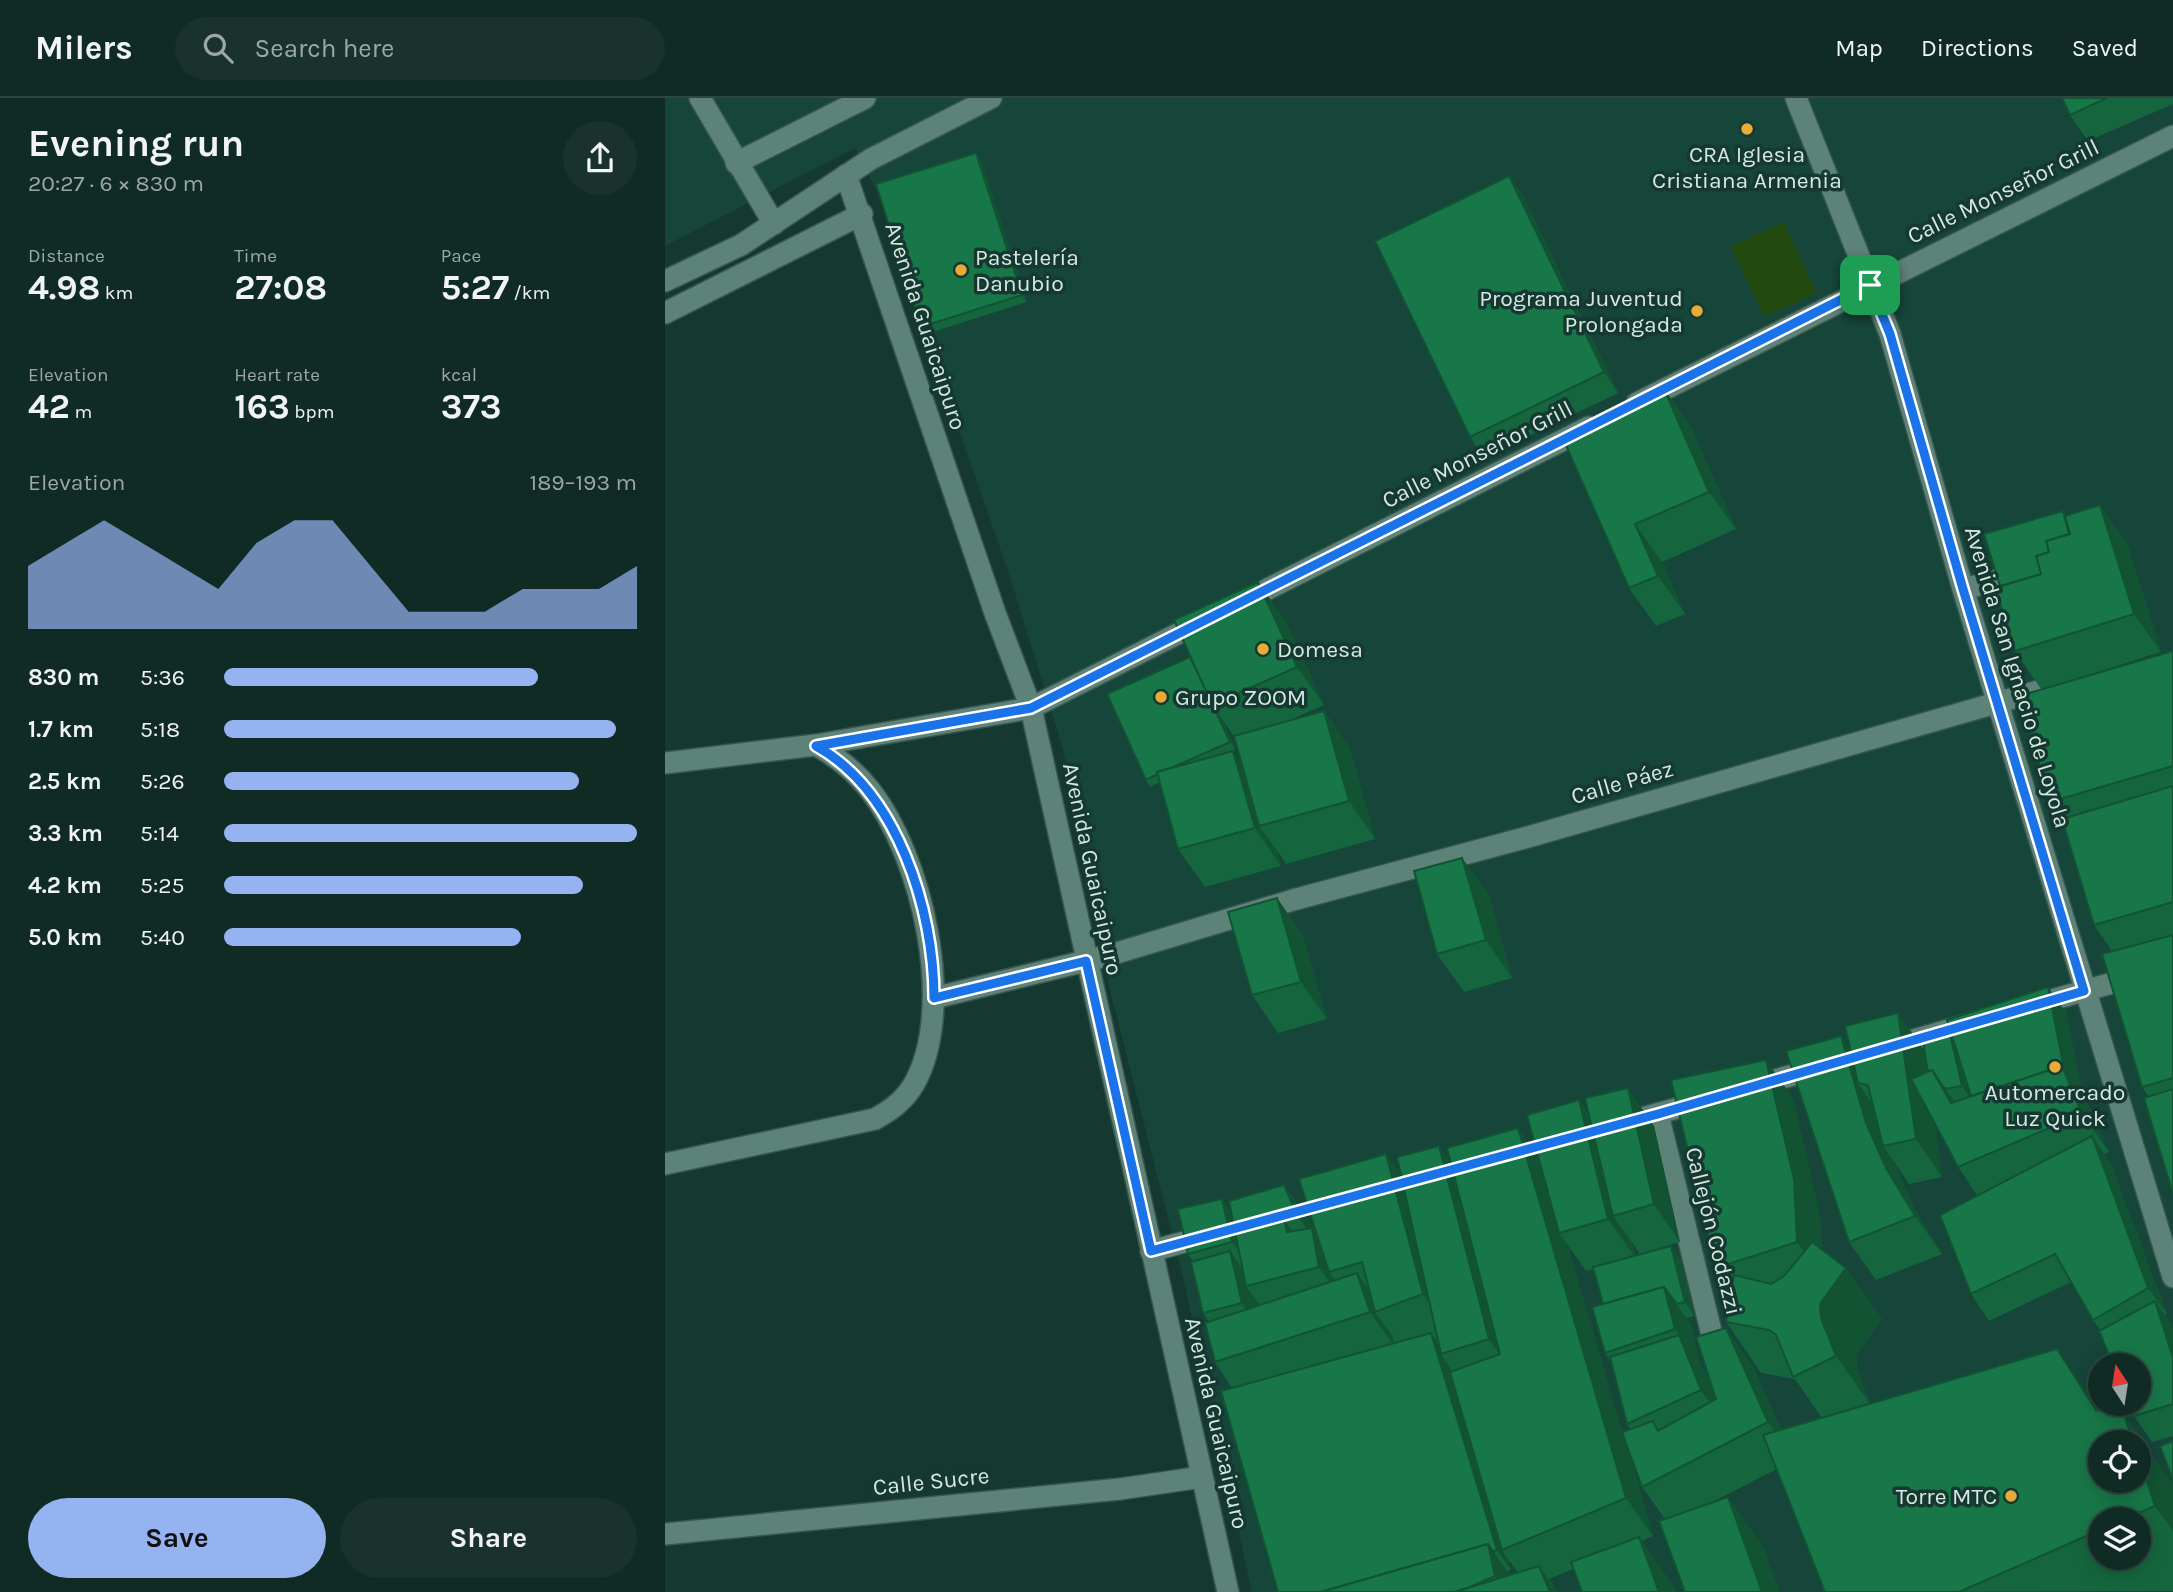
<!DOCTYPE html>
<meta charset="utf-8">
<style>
:root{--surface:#102b24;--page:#19332c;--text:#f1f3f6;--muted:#9ca7a6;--line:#304741;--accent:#95b2f1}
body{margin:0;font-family:Karla,sans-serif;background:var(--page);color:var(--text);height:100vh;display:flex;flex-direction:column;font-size:26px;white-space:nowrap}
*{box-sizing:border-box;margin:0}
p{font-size:23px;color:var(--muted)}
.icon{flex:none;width:38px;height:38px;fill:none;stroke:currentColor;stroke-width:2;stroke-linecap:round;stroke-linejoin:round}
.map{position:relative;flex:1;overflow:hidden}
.panel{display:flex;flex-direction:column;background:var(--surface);width:665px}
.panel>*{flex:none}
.needle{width:46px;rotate:348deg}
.tools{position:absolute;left:1423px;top:1255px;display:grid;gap:14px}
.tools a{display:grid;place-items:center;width:63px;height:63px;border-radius:50%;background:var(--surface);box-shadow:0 4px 18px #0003,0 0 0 2px var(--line);font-size:35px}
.pin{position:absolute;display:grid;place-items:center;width:60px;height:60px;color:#fff;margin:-30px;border-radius:14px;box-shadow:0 4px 10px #0006}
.round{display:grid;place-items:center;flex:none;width:74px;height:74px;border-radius:37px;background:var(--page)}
.head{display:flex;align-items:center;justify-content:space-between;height:119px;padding:0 28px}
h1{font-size:38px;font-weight:700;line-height:52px}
.stats{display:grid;grid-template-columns:repeat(3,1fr);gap:10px;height:119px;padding:7px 28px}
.stats div{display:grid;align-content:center}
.stats b{font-size:35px;font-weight:700}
.stats small{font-size:19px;font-weight:400}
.stats p{font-size:19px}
.chart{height:196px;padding:14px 28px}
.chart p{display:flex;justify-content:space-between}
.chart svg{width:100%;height:126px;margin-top:7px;fill:var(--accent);opacity:.7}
.primary-button{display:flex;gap:14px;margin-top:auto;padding:14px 28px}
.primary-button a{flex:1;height:80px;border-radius:42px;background:var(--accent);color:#111;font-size:28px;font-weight:700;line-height:80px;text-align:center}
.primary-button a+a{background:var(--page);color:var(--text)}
ul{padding:0 28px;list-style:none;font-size:23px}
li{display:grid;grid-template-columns:112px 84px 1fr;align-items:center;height:52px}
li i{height:18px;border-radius:9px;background:var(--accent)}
header{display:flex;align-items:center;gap:42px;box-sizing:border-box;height:98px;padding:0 35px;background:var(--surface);border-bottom:2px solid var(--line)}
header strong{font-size:33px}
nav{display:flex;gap:38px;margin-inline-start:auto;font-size:24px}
.search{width:490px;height:63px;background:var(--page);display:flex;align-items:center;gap:18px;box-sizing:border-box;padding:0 24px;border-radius:38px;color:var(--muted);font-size:26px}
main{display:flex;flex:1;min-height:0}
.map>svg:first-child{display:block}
</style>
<header>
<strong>Milers</strong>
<div class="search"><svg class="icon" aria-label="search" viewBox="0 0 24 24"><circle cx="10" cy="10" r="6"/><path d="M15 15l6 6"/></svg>Search here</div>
<nav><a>Map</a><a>Directions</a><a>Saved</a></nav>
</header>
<main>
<section class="panel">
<div class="head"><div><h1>Evening run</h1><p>20:27 · 6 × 830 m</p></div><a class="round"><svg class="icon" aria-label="share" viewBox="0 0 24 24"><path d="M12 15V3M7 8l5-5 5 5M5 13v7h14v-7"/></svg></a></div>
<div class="stats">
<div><p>Distance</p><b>4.98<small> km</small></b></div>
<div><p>Time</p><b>27:08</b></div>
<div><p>Pace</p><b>5:27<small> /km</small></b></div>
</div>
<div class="stats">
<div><p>Elevation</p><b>42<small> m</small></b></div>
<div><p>Heart rate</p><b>163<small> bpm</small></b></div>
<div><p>kcal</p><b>373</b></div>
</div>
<div class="chart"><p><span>Elevation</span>189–193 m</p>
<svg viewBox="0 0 160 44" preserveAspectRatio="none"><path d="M0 44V22L10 14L20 6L30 14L40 22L50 30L60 14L70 6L80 6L90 22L100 38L110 38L120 38L130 30L140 30L150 30L160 22V44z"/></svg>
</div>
<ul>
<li><b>830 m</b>5:36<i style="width:76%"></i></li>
<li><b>1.7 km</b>5:18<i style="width:95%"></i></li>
<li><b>2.5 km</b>5:26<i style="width:86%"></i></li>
<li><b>3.3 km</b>5:14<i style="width:100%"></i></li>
<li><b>4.2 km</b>5:25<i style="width:87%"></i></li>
<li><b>5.0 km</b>5:40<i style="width:72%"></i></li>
</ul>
<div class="primary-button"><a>Save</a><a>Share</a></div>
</section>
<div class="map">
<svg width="1508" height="1494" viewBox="0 0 1508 1494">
<rect width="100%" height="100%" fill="#153930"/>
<!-- built -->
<path fill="#16453a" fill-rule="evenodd" d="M0,0H1508V1494H587L518,1179L445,892L398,651L345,479L211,92L190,50L0,148ZM1435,1267H1474V1306H1435ZM1435,1344H1474V1382H1435ZM1435,1421H1474V1460H1435Z"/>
<!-- pitch -->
<polygon fill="#22490d" points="1119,124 1151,195 1099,219 1066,148"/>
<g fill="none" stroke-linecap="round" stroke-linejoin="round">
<!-- minor casing -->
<g stroke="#37544d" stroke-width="24">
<g id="minor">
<polyline points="35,0 109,126"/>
<polyline points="1131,0 1225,236 1298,491 1508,1179"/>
<polyline points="71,65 200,0"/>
<polyline points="181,77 330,515 366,610 563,1494"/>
<polyline points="0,183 76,147 206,61 326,0"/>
<polyline points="0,215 197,116"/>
<polyline points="972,305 1508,38"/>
<polyline points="1298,491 1337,481"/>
<polyline points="575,505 924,329"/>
<polyline points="0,665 151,647 366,610 540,522"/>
<polyline points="269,900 445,857 628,802 863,739 1380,591"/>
<polyline points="1365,908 1508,868"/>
<polyline points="1224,949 1311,924"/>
<polyline points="1086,989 1156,969"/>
<polyline points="993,1016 1053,1262"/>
<polyline points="955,1026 1038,1003"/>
<path d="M0,1066L210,1021C226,1012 239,1003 249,986C292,910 257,757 204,691C189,672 172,659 151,647"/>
<polyline points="486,1153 549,1136"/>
<polyline points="0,1436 455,1391 537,1379"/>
</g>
</g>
<!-- minor -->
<use href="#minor" stroke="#5d8278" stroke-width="21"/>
</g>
<!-- wall -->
<g fill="#15663f" fill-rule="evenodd">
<polygon points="1397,0 1508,0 1508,6 1423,43 1405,17"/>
<polygon points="316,62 362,204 261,236 256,229"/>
<polygon points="844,78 858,98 953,295 819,360 805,339"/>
<polygon points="999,291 1026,329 1071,431 997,464 1020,516 991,528 964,490 896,336"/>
<polygon points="1398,413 1401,418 1462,445 1496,554 1388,588 1508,553 1508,1096 1484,999 1477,989 1447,853 1429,827 1398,722 1385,704 1376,591 1350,553"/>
<path d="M620,522L659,607L625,622L659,613L685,651L710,741L621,766L613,754L616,768L540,789L513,751L495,684L485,689L481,682ZM557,621L570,640L576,664L559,656L570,651Z"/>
<polygon points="797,760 824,797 847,880 799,894 772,856"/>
<polygon points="612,800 638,838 662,921 613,935 587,897"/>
<polygon points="1383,889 1401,915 1418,998 1423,1006 1444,1054 1439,1056 1445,1064 1502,1216 1500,1217 1508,1229 1508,1338 1487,1344 1469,1318 1435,1232 1428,1222 1406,1184 1324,1223 1306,1196 1312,1097 1293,1069 1270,1027 1277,1079 1244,1086 1228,1062 1248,1108 1277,1156 1211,1182 1184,1144 1176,938 1185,952 1259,952 1284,932 1286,934"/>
<path d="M1128,1000L1155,1118L1157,1152L1181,1170L1217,1221L1191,1257L1192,1271L1205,1306L1436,1313L1508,1387V1493L1160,1494L1112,1371L1047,1404L1099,1450L1000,1421L977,1389L959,1338L988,1438L977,1443L1010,1491L908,1471L884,1481L892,1494H613L567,1290L550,1264L544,1224L538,1215L528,1163L523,1156L557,1101L566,1115L619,1087L646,1125L652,1137L721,1056L737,1079L774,1048L787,1067L874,1061L914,1002L923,1015L989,1028L1015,1144L975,1156L966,1143L970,1157L1016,1161L1029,1218L1021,1220L1026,1227L1036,1269L1041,1275L1051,1301L1088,1268L1116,1332L1157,1320L1130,1281L1096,1275L1061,1224L1067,1193L1051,1170ZM902,1146L921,1173L929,1171L938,1206L940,1255L946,1264L962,1326L966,1331L957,1333ZM1435,1421H1474V1460H1435ZM843,1461L853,1475L845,1477L843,1473L846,1472Z"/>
</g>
<!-- shaded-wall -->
<g fill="#115333">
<polygon points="311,55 316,62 362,204 357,197"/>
<polygon points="844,78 858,98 953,295 939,274"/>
<polygon points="999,291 1026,329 1071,431 1044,394"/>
<polygon points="1435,407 1462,445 1496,554 1469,516"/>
<polygon points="970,426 997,464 1020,516 993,478"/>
<polygon points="593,484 620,522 659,607 632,569"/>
<polygon points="659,613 685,651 710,741 684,703"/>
<polygon points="552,614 557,621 570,651 565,644"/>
<polygon points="568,653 595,691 594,728 613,754 616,768 590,730"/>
<polygon points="797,760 824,797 847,880 821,842"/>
<polygon points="612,800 638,838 662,921 636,884"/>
<polygon points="1383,889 1401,915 1418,998 1423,1006 1444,1054 1417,1016 1397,968"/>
<polygon points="1233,915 1260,953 1277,1079 1251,1041"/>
<polygon points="1284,932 1293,946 1306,1002 1297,988"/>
<polygon points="1176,938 1202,976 1203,987 1193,985 1213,1014 1218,1048 1228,1062 1248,1108 1277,1156 1250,1118 1221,1070 1201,1025"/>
<polygon points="1101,962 1128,1000 1155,1118 1159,1182 1132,1144"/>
<polygon points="1267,972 1294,1010 1286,1005"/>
<polygon points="963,990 989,1028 1015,1144 989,1106"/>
<polygon points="914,1002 941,1040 948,1118 966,1143 970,1159 943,1121"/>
<polygon points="853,1030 879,1068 894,1135 902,1146 988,1438 961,1400"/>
<polygon points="1427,1038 1445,1064 1502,1216 1483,1190"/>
<polygon points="774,1048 800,1086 850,1279 824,1241"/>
<polygon points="721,1056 748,1094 785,1234 758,1196"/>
<polygon points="619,1087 646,1125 649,1133 673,1168 664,1174 678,1195 681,1207 654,1169 649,1141 632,1117"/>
<polygon points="557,1101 583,1139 594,1182 567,1144"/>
<polygon points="619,1121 645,1159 648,1172 622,1134"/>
<polygon points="1006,1148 1016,1161 1029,1218 1020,1204"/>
<polygon points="565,1153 588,1186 581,1188 596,1209 604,1243 577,1205"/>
<polygon points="1181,1170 1217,1221 1191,1257 1192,1271 1207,1309 1171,1258 1156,1220 1155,1206"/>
<polygon points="692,1175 717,1211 710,1214 727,1237 732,1252 705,1214"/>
<polygon points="999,1189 1026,1227 1036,1269 1041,1275 1062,1330 1036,1292 1014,1237 1010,1231"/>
<polygon points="1490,1203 1508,1229 1508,1260"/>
<polygon points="1061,1230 1088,1268 1129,1362 1103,1324"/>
<polygon points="766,1235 780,1255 776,1256 785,1269 840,1450 837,1452 843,1461 846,1472 832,1452"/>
<polygon points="1392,1251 1442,1322 1431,1312"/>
<polygon points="1459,1316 1508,1387 1508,1433 1490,1408 1474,1359 1474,1344 1468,1344"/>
<polygon points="1063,1399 1099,1450 1115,1494 1097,1494"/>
<polygon points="974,1439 1010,1491 1012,1494 994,1494"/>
<polygon points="823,1446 850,1484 841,1494 830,1478"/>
<polygon points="874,1468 892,1494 885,1494"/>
</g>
<!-- building -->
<g fill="#187749" stroke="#115333" stroke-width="2">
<polygon points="1397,0 1442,0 1405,17"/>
<polygon points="311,55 357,197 256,229 211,86"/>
<polygon points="844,78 939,274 805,339 710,143"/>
<polygon points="999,291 1044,394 970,426 993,478 964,490 896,336"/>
<polygon points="1435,407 1469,516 1350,553 1330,490 1376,476 1371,458 1384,454 1381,443 1405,436 1400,418"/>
<polygon points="1398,413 1404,436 1381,443 1384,454 1371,458 1376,476 1335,488 1319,436"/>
<polygon points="593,484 632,569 547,607 509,522"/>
<polygon points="1508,553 1508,668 1385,704 1354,598"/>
<polygon points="525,559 565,644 506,670 492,674 493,676 481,682 442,596"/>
<polygon points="659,613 684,703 594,728 569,638"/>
<polygon points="568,653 590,730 513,751 492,674"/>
<polygon points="1508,688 1508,804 1429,827 1397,721"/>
<polygon points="797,760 821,842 772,856 749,773"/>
<polygon points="612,800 636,884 587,897 563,814"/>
<polygon points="1508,837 1508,980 1477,989 1437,856"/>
<polygon points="1383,889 1399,971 1397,968 1306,998 1282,922"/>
<polygon points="1233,915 1251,1041 1218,1048 1203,987 1193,985 1180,928"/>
<polygon points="1284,932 1297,988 1280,991 1267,972 1263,974 1257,938"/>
<polygon points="1176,938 1201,1025 1221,1070 1250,1118 1184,1144 1121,953"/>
<polygon points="1101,962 1129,1081 1132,1144 1051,1170 1006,982"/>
<polygon points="1397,968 1417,1016 1293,1069 1246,981 1267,972 1286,1005"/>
<polygon points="963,990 989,1106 948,1118 920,1000"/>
<polygon points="1508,991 1508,1096 1479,1000"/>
<polygon points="914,1002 943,1121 894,1135 862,1017"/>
<polygon points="853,1030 961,1400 837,1452 785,1274 835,1256 782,1050"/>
<polygon points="1427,1038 1483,1190 1428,1222 1390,1156 1306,1196 1275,1117"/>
<polygon points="774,1048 824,1241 776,1256 732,1059"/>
<polygon points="721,1056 758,1196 710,1214 697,1164 664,1174 634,1081"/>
<polygon points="619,1087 632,1117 619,1121 622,1134 647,1130 654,1169 581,1188 564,1103"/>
<polygon points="557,1101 567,1144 523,1156 513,1111"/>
<polygon points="1147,1144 1181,1170 1155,1206 1156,1220 1171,1258 1128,1279 1111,1237 1104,1232 1061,1224 1069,1177 1106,1186 1119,1178"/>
<polygon points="1006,1148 1020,1204 1012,1206 999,1189 938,1206 928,1169"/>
<polygon points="565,1153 577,1205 538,1215 526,1164"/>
<polygon points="692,1175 705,1214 550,1264 540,1225"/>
<polygon points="999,1189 1010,1231 940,1255 927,1209"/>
<polygon points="1490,1203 1508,1260 1508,1306 1469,1318 1464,1306 1474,1306 1474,1267 1448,1267 1434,1233"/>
<polygon points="1061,1230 1103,1324 977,1389 957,1334 988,1323 993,1333 1051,1301 1031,1239"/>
<polygon points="766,1235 832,1452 828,1453 823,1446 656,1494 613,1494 556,1293"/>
<polygon points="1014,1237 1036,1292 962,1326 945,1259"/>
<polygon points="1392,1251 1431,1312 1459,1316 1468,1344 1435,1344 1435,1382 1474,1382 1474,1359 1490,1408 1460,1421 1435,1421 1435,1432 1294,1494 1160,1494 1098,1337"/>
<polygon points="1508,1343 1508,1382 1495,1348"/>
<polygon points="1063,1399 1097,1494 1020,1494 994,1423"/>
<polygon points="974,1439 994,1494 917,1494 906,1464"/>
<polygon points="823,1446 830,1478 805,1489 790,1494 656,1494"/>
<polygon points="874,1468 885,1494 790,1494"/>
</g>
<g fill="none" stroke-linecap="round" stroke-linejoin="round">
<!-- route casing -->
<g stroke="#fff" stroke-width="14">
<path id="route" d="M1205,187L1225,236L1298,491L1419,893L993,1016L486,1153L421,863L269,900C269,811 232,693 151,648L366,610Z"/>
</g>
<!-- route -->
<use href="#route" stroke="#1a73e8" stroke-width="9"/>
</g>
<!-- markers -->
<g fill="#e8ab37" stroke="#153930" stroke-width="2.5">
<circle cx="1082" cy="31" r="7"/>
<circle cx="296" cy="172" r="7"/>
<circle cx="1032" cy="213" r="7"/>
<circle cx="598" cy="551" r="7"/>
<circle cx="496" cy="599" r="7"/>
<circle cx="1390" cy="969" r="7"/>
<circle cx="1346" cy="1398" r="7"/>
</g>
<g text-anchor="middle" stroke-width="7" stroke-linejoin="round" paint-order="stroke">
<!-- poi labels -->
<g font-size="23" fill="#d5e8e2" stroke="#153930" text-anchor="start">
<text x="1082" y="64" text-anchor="middle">CRA Iglesia<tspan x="1082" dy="26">Cristiana Armenia</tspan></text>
<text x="310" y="167">Pastelería<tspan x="310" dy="26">Danubio</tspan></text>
<text x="1018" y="208" text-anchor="end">Programa Juventud<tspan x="1018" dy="26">Prolongada</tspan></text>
<text x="612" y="559">Domesa</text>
<text x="510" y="607">Grupo ZOOM</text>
<text x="1390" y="1002" text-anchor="middle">Automercado<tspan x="1390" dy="26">Luz Quick</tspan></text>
<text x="1332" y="1406" text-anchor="end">Torre MTC</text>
</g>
<!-- street labels -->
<g font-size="23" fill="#d5e8e2" stroke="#153930">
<text transform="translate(1338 93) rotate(-26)" y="8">Calle Monseñor Grill</text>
<text transform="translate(261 228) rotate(72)" y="8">Avenida Guaicaipuro</text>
<text transform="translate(812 356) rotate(-27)" y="8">Calle Monseñor Grill</text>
<text transform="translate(1353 579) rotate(73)" y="8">Avenida San Ignacio de Loyola</text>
<text transform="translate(957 684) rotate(-16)" y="8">Calle Páez</text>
<text transform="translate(428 771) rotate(78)" y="8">Avenida Guaicaipuro</text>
<text transform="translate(1049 1133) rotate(76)" y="8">Callejón Codazzi</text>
<text transform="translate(552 1325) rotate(77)" y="8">Avenida Guaicaipuro</text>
<text transform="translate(266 1383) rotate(-6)" y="8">Calle Sucre</text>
</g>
</g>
</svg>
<div class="tools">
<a><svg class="needle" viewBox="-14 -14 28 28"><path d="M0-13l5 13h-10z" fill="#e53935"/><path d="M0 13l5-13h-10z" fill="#9ca7a6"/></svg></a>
<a><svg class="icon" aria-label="locate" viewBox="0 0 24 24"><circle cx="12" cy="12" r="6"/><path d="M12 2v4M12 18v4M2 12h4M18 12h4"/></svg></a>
<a><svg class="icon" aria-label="layers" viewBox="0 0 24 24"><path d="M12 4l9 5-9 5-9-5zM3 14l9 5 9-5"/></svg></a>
</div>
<div class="pin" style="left:1205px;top:187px;background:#1e9e55"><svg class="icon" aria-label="arrive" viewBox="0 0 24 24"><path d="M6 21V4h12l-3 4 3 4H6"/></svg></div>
</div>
</main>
